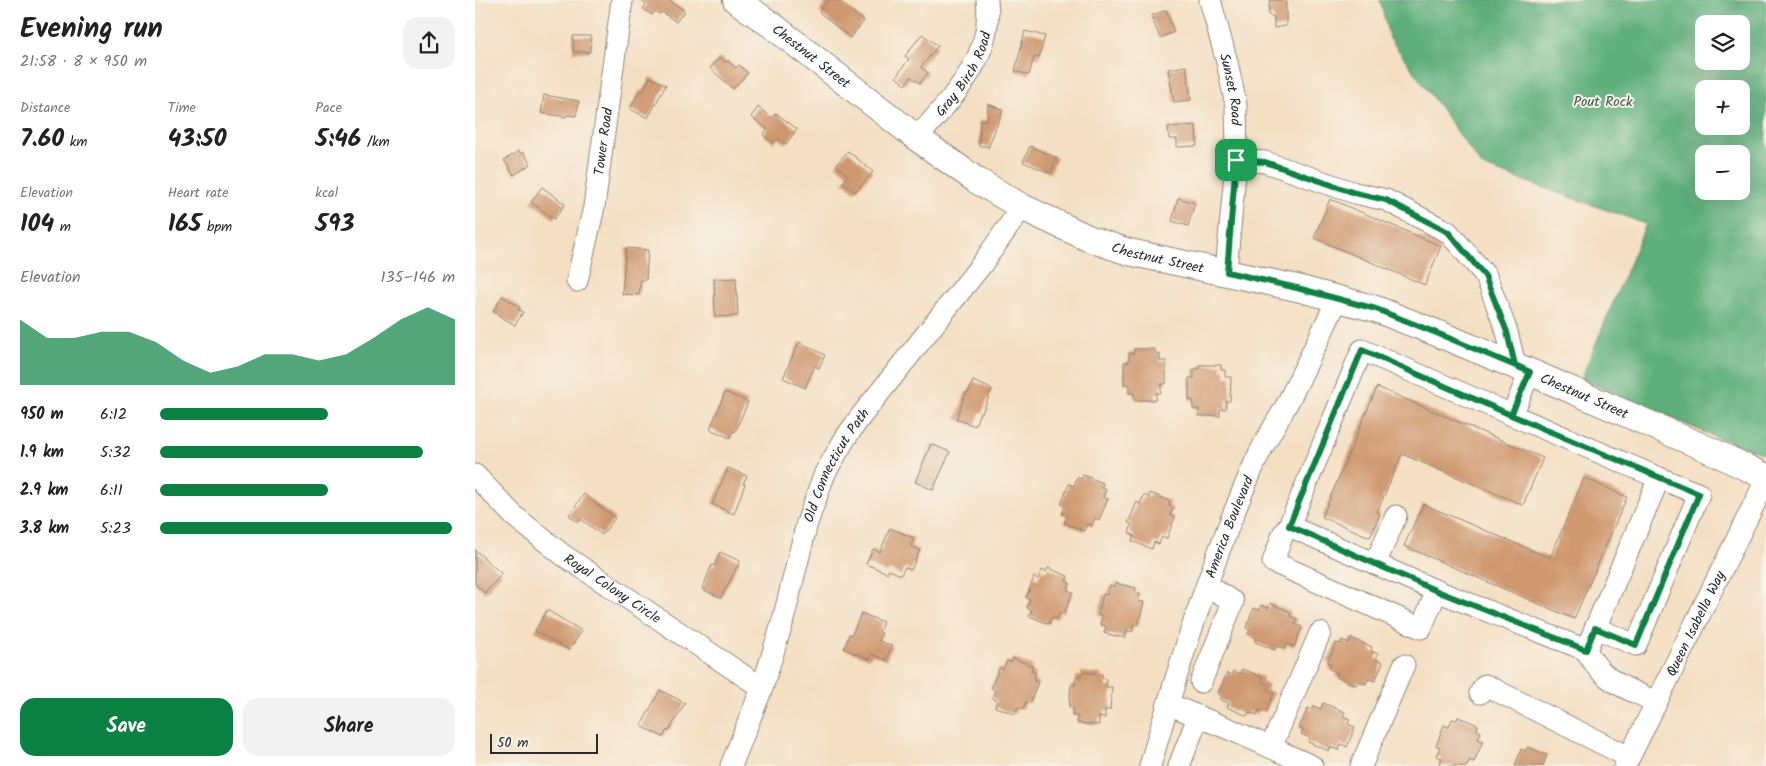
<!DOCTYPE html>
<meta charset="utf-8">
<style>
:root{--surface:#fff;--page:#f2f2f2;--text:#222;--muted:#767676;--accent:#0b8043}
body{margin:0;font-family:Kalam,sans-serif;background:var(--page);color:var(--text);height:100vh;display:flex;flex-direction:column;font-size:19px;white-space:nowrap}
*{box-sizing:border-box;margin:0}
p{font-size:16px;color:var(--muted)}
.icon{flex:none;width:28px;height:28px;fill:none;stroke:currentColor;stroke-width:2;stroke-linecap:round;stroke-linejoin:round}
.map{position:relative;flex:1;overflow:hidden}
.side{display:flex;flex-direction:column;background:var(--surface);width:475px}
.side>*{flex:none}
.tools{position:absolute;left:1220px;top:15px;display:grid;gap:10px}
.tools a{display:grid;place-items:center;width:55px;height:55px;border-radius:10px;background:var(--surface);box-shadow:0 5px 20px #0002;font-size:25px}
.scale{position:absolute;left:15px;bottom:12px;width:108px;box-sizing:border-box;padding-left:5px;border:2px solid #2b2b2b;border-top:0;font-size:14px;line-height:18px;white-space:nowrap;color:#2b2b2b;-webkit-text-stroke:4px #f7f3e8;paint-order:stroke}
.pin{position:absolute;display:grid;place-items:center;width:42px;height:42px;color:#fff;margin:-21px;border-radius:10px;box-shadow:0 2px 8px #0006}
.round{display:grid;place-items:center;flex:none;width:52px;height:52px;border-radius:15px;background:var(--page)}
.overview{display:flex;align-items:center;justify-content:space-between;height:85px;padding:0 20px}
h1{font-size:28px;font-weight:700;line-height:38px}
.stats{display:grid;grid-template-columns:repeat(3,1fr);gap:8px;height:85px;padding:5px 20px}
.stats div{display:grid;align-content:center}
.stats b{font-size:25px;font-weight:700}
.stats small{font-size:14px;font-weight:400}
.stats p{font-size:14px}
.chart{height:140px;padding:10px 20px}
.chart p{display:flex;justify-content:space-between}
.chart svg{width:100%;height:90px;margin-top:5px;fill:var(--accent);opacity:.7}
.cta{display:flex;gap:10px;margin-top:auto;padding:10px 20px}
.cta a{flex:1;height:58px;border-radius:15px;background:var(--accent);color:#fff;font-size:20px;font-weight:700;line-height:58px;text-align:center}
.cta a+a{background:var(--page);color:var(--text)}
ul{padding:0 20px;list-style:none;font-size:16px}
li{display:grid;grid-template-columns:80px 60px 1fr;align-items:center;height:38px}
li i{height:12px;border-radius:6px;background:var(--accent)}
main{display:flex;flex:1;min-height:0}
.map>svg:first-child{display:block}
</style>
<main>
<section class="side">
<div class="overview"><div><h1>Evening run</h1><p>21:58 · 8 × 950 m</p></div><a class="round"><svg class="icon" aria-label="share" viewBox="0 0 24 24"><path d="M12 15V3M7 8l5-5 5 5M5 13v7h14v-7"/></svg></a></div>
<div class="stats">
<div><p>Distance</p><b>7.60<small> km</small></b></div>
<div><p>Time</p><b>43:50</b></div>
<div><p>Pace</p><b>5:46<small> /km</small></b></div>
</div>
<div class="stats">
<div><p>Elevation</p><b>104<small> m</small></b></div>
<div><p>Heart rate</p><b>165<small> bpm</small></b></div>
<div><p>kcal</p><b>593</b></div>
</div>
<div class="chart"><p><span>Elevation</span>135–146 m</p>
<svg viewBox="0 0 160 44" preserveAspectRatio="none"><path d="M0 44V12L10 21L20 21L30 18L40 18L50 23L60 32L70 38L80 35L90 29L100 29L110 32L120 29L130 21L140 12L150 6L160 12V44z"/></svg>
</div>
<ul>
<li><b>950 m</b>6:12<i style="width:57%"></i></li>
<li><b>1.9 km</b>5:32<i style="width:89%"></i></li>
<li><b>2.9 km</b>6:11<i style="width:57%"></i></li>
<li><b>3.8 km</b>5:23<i style="width:99%"></i></li>
</ul>
<div class="cta"><a>Save</a><a>Share</a></div>
</section>
<div class="map">
<svg width="1291" height="766" viewBox="0 0 1291 766">
<rect width="100%" height="100%" fill="#f7f3e8"/>
<filter id="ink" filterUnits="userSpaceOnUse"><feTurbulence type="fractalNoise" baseFrequency=".02" numOctaves="2"/><feDisplacementMap in="SourceGraphic" scale="10" xChannelSelector="R" yChannelSelector="G"/><feConvolveMatrix kernelMatrix="1 2 1 2 8 2 1 2 1" color-interpolation-filters="sRGB"/></filter>
<filter id="wash" filterUnits="userSpaceOnUse"><feTurbulence type="fractalNoise" baseFrequency=".0096" numOctaves="4" result="noise"/><feDisplacementMap in="SourceGraphic" scale="20" xChannelSelector="R" yChannelSelector="G"/><feGaussianBlur stdDeviation="1.12" result="paint"/><feColorMatrix in="noise" values="0 0 0 0 0 0 0 0 0 0 0 0 0 0 0 0 0 1.4 0 .05"/><feComposite in="paint" operator="in"/></filter>
<g filter="url(#wash)">
<rect width="100%" height="100%" fill="#f4dfc3"/>
<!-- forest -->
<path fill="#5dae7a" stroke="#446c52" fill-rule="evenodd" d="M905,0H1291V455L1233,434L1106,379L1171,224L1007,166L914,37ZM1229,24H1266V61H1229ZM1229,89H1266V126H1229ZM1229,154H1266V191H1229Z"/>
<g id="blocks">
<!-- building -->
<g fill="#cf986e">
<polygon points="165,0 194,0 210,11 201,22 187,12 185,14 180,11 177,15 168,9 171,4"/>
<polygon points="353,0 363,0 389,21 375,38 344,12"/>
<polygon points="795,0 811,0 811,26 799,28 799,17 793,15"/>
<polygon points="691,10 699,32 685,38 676,16"/>
<polygon points="550,31 570,36 564,58 559,57 554,75 540,71"/>
<polygon points="447,34 463,46 446,67 453,73 445,83 436,77 430,85 421,77 434,59 430,56"/>
<polygon points="98,36 116,36 115,52 98,52"/>
<polygon points="245,57 251,62 253,61 261,68 264,65 273,73 258,89 235,68"/>
<polygon points="711,66 716,100 699,102 693,69"/>
<polygon points="175,77 191,85 173,118 155,109 165,90 167,92"/>
<polygon points="69,95 104,101 101,116 92,115 91,117 66,113"/>
<polygon points="513,104 528,110 513,148 512,146 504,146 505,120 512,120"/>
<polygon points="283,107 297,118 301,113 322,129 311,144 303,138 299,143 288,135 292,129 276,117"/>
<polygon points="721,125 722,146 702,147 702,139 694,139 693,127"/>
<polygon points="555,146 582,158 575,173 548,162"/>
<polygon points="44,151 46,154 48,152 56,164 39,175 29,160"/>
<polygon points="373,151 398,172 380,192 368,182 373,175 361,165"/>
<polygon points="67,187 90,204 79,219 56,202"/>
<polygon points="703,198 720,203 713,226 697,221"/>
<polygon points="855,199 966,246 950,285 839,238"/>
<polygon points="151,248 173,250 171,280 166,280 164,295 147,294"/>
<polygon points="261,278 263,316 240,317 239,279"/>
<polygon points="27,296 45,307 43,309 48,312 40,325 18,312"/>
<polygon points="324,342 350,355 344,368 340,366 330,388 308,378"/>
<polygon points="659,349 680,349 681,354 685,354 685,361 691,361 691,384 686,384 686,393 681,393 681,400 660,400 659,393 654,393 654,384 649,384 649,362 654,362 654,353 659,353"/>
<polygon points="724,365 746,365 746,370 750,370 750,377 756,377 755,401 751,401 751,409 745,409 745,416 724,416 724,409 718,409 718,400 714,400 714,378 719,378 719,369 724,369"/>
<polygon points="498,381 517,389 507,413 505,412 500,426 481,419 491,392 493,393"/>
<polygon points="902,387 1068,458 1048,505 927,454 902,512 905,514 895,537 847,517"/>
<polygon points="250,392 273,402 260,432 258,431 255,438 235,429"/>
<polygon points="456,444 475,452 458,490 440,482"/>
<polygon points="253,468 272,476 268,484 270,484 259,514 237,504"/>
<polygon points="608,475 628,483 626,488 631,489 628,497 633,499 624,520 620,518 617,526 612,524 609,531 589,523 592,516 587,514 590,506 586,504 594,484 599,486 602,477 607,479"/>
<polygon points="1109,478 1152,497 1099,619 929,546 948,504 1075,558"/>
<polygon points="675,493 695,501 694,506 698,508 695,515 700,517 692,538 687,537 684,544 679,542 677,549 657,541 659,535 654,533 657,524 653,523 662,502 665,504 669,495 674,497"/>
<polygon points="109,494 140,518 127,535 106,519 103,523 94,515"/>
<polygon points="415,528 439,538 436,546 445,550 436,570 430,567 426,575 414,570 412,573 391,564 398,549 405,552"/>
<polygon points="0,550 27,574 10,593 0,584"/>
<polygon points="245,552 265,561 246,598 227,589 237,565 239,566"/>
<polygon points="573,568 593,576 591,581 595,583 592,590 598,592 589,613 585,612 582,619 577,617 574,624 554,616 557,610 552,608 555,599 551,598 559,577 563,579 567,570 571,572"/>
<polygon points="640,583 661,588 660,593 665,594 663,601 669,602 663,625 659,624 657,632 652,630 650,638 629,633 631,626 625,625 627,616 623,615 628,594 632,595 635,585 640,587"/>
<polygon points="795,603 816,612 815,616 822,619 820,624 827,627 819,647 812,644 810,649 802,646 800,650 780,642 782,638 773,634 775,630 771,628 779,608 784,610 786,605 793,608"/>
<polygon points="72,610 107,631 94,650 60,631"/>
<polygon points="386,613 408,622 404,632 407,633 404,641 417,646 411,660 397,654 394,659 369,649 374,634 377,635"/>
<polygon points="876,638 897,647 896,651 903,654 901,659 908,662 900,681 893,679 891,684 883,681 881,685 861,677 863,673 854,669 856,664 852,663 861,643 865,644 867,640 874,643"/>
<polygon points="538,658 558,666 556,671 561,673 558,680 563,682 555,703 551,702 548,709 543,707 540,714 520,707 522,700 517,698 520,690 516,688 524,668 528,669 532,661 536,662"/>
<polygon points="767,669 788,677 787,682 794,685 792,690 799,693 791,712 784,710 782,715 774,712 772,716 752,707 754,703 745,700 747,695 743,694 752,673 756,675 758,671 765,674"/>
<polygon points="606,672 627,674 627,678 632,679 631,687 637,687 635,710 630,710 630,718 624,717 624,725 602,723 603,716 597,716 598,707 594,707 596,685 600,685 601,676 606,676"/>
<polygon points="185,690 210,703 194,731 192,730 188,737 166,726"/>
<polygon points="848,703 870,712 868,716 875,719 873,724 880,727 872,747 866,744 863,750 855,747 854,751 833,742 835,738 826,734 828,730 824,728 833,708 837,710 839,706 846,709"/>
<polygon points="983,717 1003,725 1002,730 1006,732 1003,739 1008,741 999,762 995,760 992,766 963,766 967,758 961,756 965,747 961,746 965,735 969,725 974,727 977,719 982,720"/>
<polygon points="1052,747 1072,755 1068,766 1040,766 1046,749 1051,751"/>
</g>
</g>
</g>
<g filter="url(#ink)">
<use href="#blocks" fill-opacity="0" stroke="#908577" stroke-width="1"/>
<g fill="none" stroke-linecap="round" stroke-linejoin="round">
<!-- minor casing -->
<g stroke="#908577" stroke-width="23">
<g id="minor">
<path id="s1" d="M735,0L752,62L761,105L762,152L751,271"/>
<path id="s2" d="M442,138C477,97 519,58 512,0"/>
<polyline points="761,160 790,162 880,193 911,200 973,232 1011,276 1032,332 1040,365"/>
<path id="s3" d="M102,281L119,207L147,0"/>
<path d="M1055,372L1037,415L887,350L814,526L962,591L1111,650C1128,683 1150,687 1181,702"/>
<polyline points="1037,415 1184,478 1111,650"/>
<path id="s4" d="M0,475L39,516L88,555L287,688"/>
<polyline points="814,526 808,534 798,562 946,628 962,591"/>
<polyline points="900,564 921,516"/>
<polyline points="1120,628 1161,645 1224,494 1184,478"/>
<polyline points="726,682 758,602 732,585"/>
<polyline points="1005,693 1010,685 1154,757"/>
<polyline points="693,704 759,731 837,766"/>
<polyline points="796,747 845,633"/>
<path id="s5" d="M256,766L287,688L307,624L332,523L342,495L350,473L371,437L386,416L507,264L547,207"/>
<path id="s6" d="M675,766C704,664 736,562 779,465C788,443 802,423 813,402C830,368 846,334 862,300"/>
<polyline points="704,766 723,717"/>
<polyline points="886,766 929,665"/>
<path id="s7" d="M1150,766L1291,480"/>
</g>
</g>
<!-- major casing -->
<g stroke="#908577" stroke-width="28">
<g id="major">
<path id="s8" d="M261,0L298,26L442,138L501,180L547,207L615,239L654,252L822,288L901,309L964,334L1055,372L1237,451L1291,477"/>
</g>
</g>
<!-- minor -->
<use href="#minor" stroke="#fff" stroke-width="21"/>
<!-- major -->
<use href="#major" stroke="#fff" stroke-width="26"/>
</g>
</g>
<g fill="none" stroke-linecap="round" stroke-linejoin="round" filter="url(#ink)">
<!-- route casing -->
<g stroke="#fff" stroke-width="10">
<polyline id="route" points="761,160 752,272 822,288 901,309 964,334 1055,372 1036,415 1224,494 1161,645 1120,628 1111,650 962,591 814,526 887,350 1036,415 1055,372 1040,365 1032,332 1010,276 973,232 911,200 880,193 790,162 761,160"/>
</g>
<!-- route -->
<use href="#route" stroke="#0b8043" stroke-width="6"/>
</g>
<g text-anchor="middle" stroke-width="4" stroke-linejoin="round" paint-order="stroke">
<!-- street labels -->
<g font-size="14" fill="#2b2b2b" stroke="#f7f3e8">
<text dy="5" stroke="none"><textPath href="#s8" startOffset="94">Chestnut Street</textPath></text>
<text dy="5" stroke="none"><textPath href="#s2" startOffset="80">Gray Birch Road</textPath></text>
<text dy="5" stroke="none"><textPath href="#s1" startOffset="92">Sunset Road</textPath></text>
<text dy="5" stroke="none"><textPath href="#s3" startOffset="142">Tower Road</textPath></text>
<text dy="5" stroke="none"><textPath href="#s8" startOffset="499">Chestnut Street</textPath></text>
<text dy="5" stroke="none"><textPath href="#s8" startOffset="949">Chestnut Street</textPath></text>
<text dy="5" stroke="none"><textPath href="#s5" startOffset="320">Old Connecticut Path</textPath></text>
<text dy="5" stroke="none"><textPath href="#s6" startOffset="252">America Boulevard</textPath></text>
<text dy="5" stroke="none"><textPath href="#s4" startOffset="179">Royal Colony Circle</textPath></text>
<text dy="5" stroke="none"><textPath href="#s7" startOffset="159">Queen Isabella Way</textPath></text>
</g>
<!-- park labels -->
<g font-size="14" fill="#405b49" stroke="#f7f3e8">
<text x="1128" y="106">Pout Rock</text>
</g>
</g>
</svg>
<div class="tools">
<a><svg class="icon" aria-label="layers" viewBox="0 0 24 24"><path d="M12 4l9 5-9 5-9-5zM3 14l9 5 9-5"/></svg></a>
<a>+</a>
<a>−</a>
</div>
<div class="scale">50 m</div>
<div class="pin" style="left:761px;top:160px;background:#1e9e55"><svg class="icon" aria-label="arrive" viewBox="0 0 24 24"><path d="M6 21V4h12l-3 4 3 4H6"/></svg></div>
</div>
</main>
